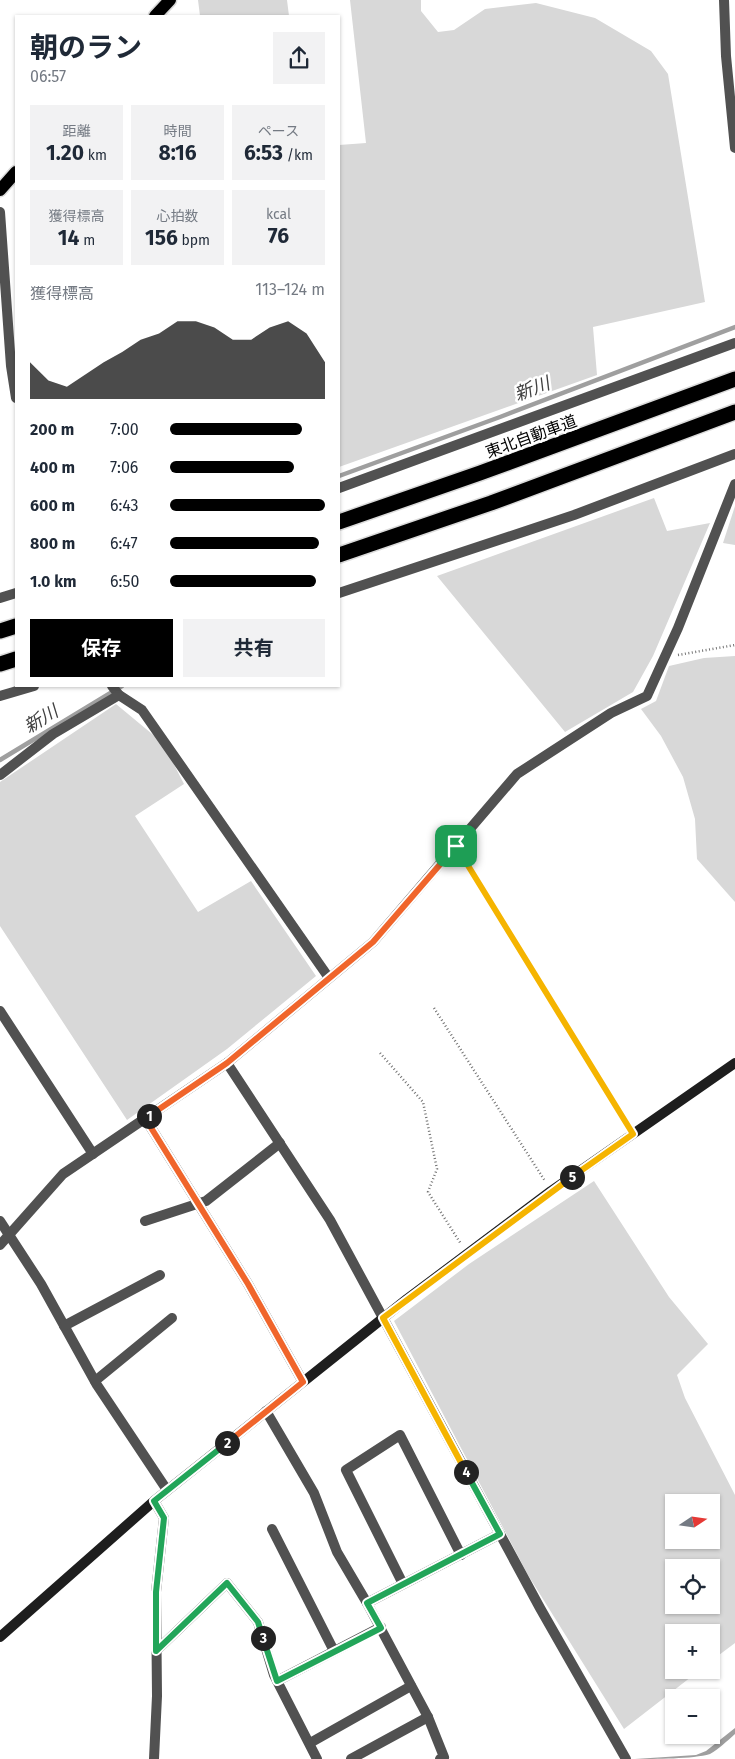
<!DOCTYPE html>
<html lang="ja">
<meta charset="utf-8">
<style>
:root{--surface:#fff;--page:#f2f2f3;--text:#1f2937;--muted:#747a83;--accent:#000}
body{margin:0;font-family:"Fira Sans","Noto Sans JP",sans-serif;background:var(--page);color:var(--text);height:100vh;display:flex;flex-direction:column;font-size:19px;white-space:nowrap}
*{box-sizing:border-box;margin:0}
p{font-size:16px;color:var(--muted)}
.icon{flex:none;width:28px;height:28px;fill:none;stroke:currentColor;stroke-width:2;stroke-linecap:round;stroke-linejoin:round}
.map{position:relative;flex:1;overflow:hidden}
.details{position:absolute;left:15px;top:15px;width:325px;height:672px;display:flex;flex-direction:column;background:var(--surface);border-radius:0px;box-shadow:0 1px 4px #0004}
.details>*{flex:none}
.needle{width:32px;rotate:77deg}
.buttons{position:absolute;left:665px;top:1494px;display:grid;gap:10px}
.buttons a{display:grid;place-items:center;width:55px;height:55px;border-radius:0px;background:var(--surface);box-shadow:0 1px 4px #0004;font-size:25px}
.pin{position:absolute;display:grid;place-items:center;width:42px;height:42px;color:#fff;margin:-21px;border-radius:10px;box-shadow:0 2px 8px #0006}
.km{position:absolute;width:25px;height:25px;margin:-12px;border-radius:50%;background:#222;color:#fff;font-size:14px;line-height:25px;text-align:center}
.round{display:grid;place-items:center;flex:none;width:52px;height:52px;border-radius:0px;background:var(--page)}
.summary{display:flex;align-items:center;justify-content:space-between;height:85px;padding:0 15px}
h1{font-size:28px;font-weight:700;line-height:38px}
.stats{display:grid;grid-template-columns:repeat(3,1fr);gap:8px;height:85px;padding:5px 15px}
.stats div{display:grid;align-content:center;border-radius:0px;background:var(--page);text-align:center}
.stats b{font-size:21px;font-weight:700}
.stats small{font-size:14px;font-weight:400}
.stats p{font-size:14px}
.chart{height:140px;padding:10px 15px}
.chart p{display:flex;justify-content:space-between}
.chart svg{width:100%;height:90px;margin-top:5px;fill:var(--accent);opacity:.7}
.primary-button{display:flex;gap:10px;margin-top:auto;padding:10px 15px}
.primary-button a{flex:1;height:58px;border-radius:0px;background:var(--accent);color:#fff;font-size:20px;font-weight:700;line-height:58px;text-align:center}
.primary-button a+a{background:var(--page);color:var(--text)}
ul{padding:0 15px;list-style:none;font-size:16px}
li{display:grid;grid-template-columns:80px 60px 1fr;align-items:center;height:38px}
li i{height:12px;border-radius:6px;background:var(--accent)}
.map>svg:first-child{display:block}
</style>
<div class="map">
<svg width="735" height="1759" viewBox="0 0 735 1759">
<rect width="100%" height="100%" fill="#fff"/>
<!-- green -->
<g fill="#d8d8d8" fill-rule="evenodd">
<polygon points="198,0 287,0 289,16 200,16"/>
<polygon points="350,0 421,0 421,11 438,32 454,30 485,9 536,3 595,18 651,51 668,74 705,302 593,327 597,375 339,467 339,145 366,143"/>
<polygon points="654,498 667,531 710,523 653,656 633,692 565,732 437,576"/>
<polygon points="735,506 735,545 723,543"/>
<polygon points="735,656 735,902 697,859 695,819 683,777 661,736 641,709 656,701 669,666 704,658"/>
<polygon points="116,704 163,743 184,784 135,816 198,912 251,881 316,976 227,1049 127,1120 0,926 0,782"/>
<path d="M594,1181L669,1297L708,1344L677,1375L685,1398L735,1495V1643L711,1661V1632H674V1670H700L624,1729L528,1575L394,1321L469,1264ZM711,1502V1540H674V1502ZM674,1568H711V1605H674Z"/>
</g>
<!-- water -->
<path fill="#9f9f9f" d="M735,1728V1734C727,1741 719,1749 710,1754C693,1759 655,1759 635,1759L696,1755L706,1751Z"/>
<g fill="none" stroke-linecap="round" stroke-linejoin="round">
<!-- stream -->
<g stroke="#9f9f9f" stroke-width="4.5">
<polyline points="339,476 500,417 735,327"/>
<polyline points="0,760 122,686"/>
</g>
<!-- primary casing -->
<g stroke="#dbdbdb" stroke-width="15">
<g id="primary">
<polyline points="155,16 170,0"/>
<polyline points="0,190 16,172"/>
</g>
</g>
<!-- highway casing -->
<g stroke="#dbdbdb" stroke-width="18">
<g id="highway">
<polyline points="339,522 480,473 735,379"/>
<polyline points="339,555 491,503 735,412"/>
<polyline points="0,631 16,626"/>
<polyline points="0,664 16,659"/>
</g>
</g>
<!-- path -->
<g stroke="#737373" stroke-width="2.5" stroke-dasharray="1 2.5" stroke-linecap="butt">
<polyline points="678,655 735,645"/>
<polyline points="462,855 628,1125"/>
<polyline points="434,1008 545,1181"/>
<polyline points="380,1053 423,1102 437,1169 428,1192 461,1244"/>
</g>
<!-- street -->
<g stroke="#515151" stroke-width="10">
<polyline points="724,0 726,56 735,148"/>
<polyline points="0,212 11,366 16,398"/>
<polyline points="339,488 735,343"/>
<polyline points="339,593 574,515 735,454"/>
<polyline points="0,598 16,593"/>
<polyline points="112,686 119,695 142,710 329,978"/>
<polyline points="0,696 34,686"/>
<polyline points="0,775 53,734 119,695"/>
<polyline points="0,1011 93,1154"/>
<polyline points="227,1063 330,1220 540,1608 626,1759"/>
<polyline points="145,1118 248,1284 303,1382"/>
<polyline points="0,1221 41,1284 97,1385 167,1490"/>
<polyline points="145,1221 206,1201 280,1143"/>
<polyline points="0,1245 63,1174 227,1063 373,942 517,774 611,713 647,696 678,628 735,484"/>
<polyline points="64,1326 160,1275"/>
<polyline points="95,1381 172,1318"/>
<polyline points="266,1411 314,1493 337,1552 367,1603"/>
<polyline points="154,1501 164,1518 156,1592 157,1696 154,1759"/>
<polyline points="272,1529 334,1651"/>
<polyline points="403,1584 346,1470 400,1435 461,1555"/>
<polyline points="156,1651 227,1583 258,1622 274,1675 317,1759"/>
<polyline points="277,1681 381,1627"/>
<polyline points="310,1743 411,1686"/>
<polyline points="351,1759 428,1717"/>
<polyline points="440,1759 444,1757 428,1717 367,1603 500,1534"/>
</g>
<!-- secondary -->
<polyline stroke="#1e1e1e" stroke-width="10" points="0,1637 154,1501 407,1299 551,1191 735,1063"/>
<!-- primary -->
<use href="#primary" stroke="#000" stroke-width="12"/>
<!-- highway -->
<use href="#highway" stroke="#000" stroke-width="15"/>
</g>
<g fill="none" stroke-linecap="round" stroke-linejoin="round">
<!-- split-1 casing -->
<g stroke="#fff" stroke-width="10">
<polyline id="split-1" points="149,1116 227,1063 373,942 456,846"/>
</g>
<!-- split-2 casing -->
<g stroke="#fff" stroke-width="10">
<polyline id="split-2" points="149,1116 145,1118 248,1284 303,1382 227,1443"/>
</g>
<!-- split-3 casing -->
<g stroke="#fff" stroke-width="10">
<polyline id="split-3" points="227,1443 154,1501 164,1518 156,1592 156,1651 227,1583 258,1622 263,1638"/>
</g>
<!-- split-4 casing -->
<g stroke="#fff" stroke-width="10">
<polyline id="split-4" points="263,1638 277,1681 381,1628 367,1603 500,1534 466,1472"/>
</g>
<!-- split-5 casing -->
<g stroke="#fff" stroke-width="10">
<polyline id="split-5" points="466,1472 383,1318 572,1177"/>
</g>
<!-- split-6 casing -->
<g stroke="#fff" stroke-width="10">
<polyline id="split-6" points="456,846 633,1134 572,1177"/>
</g>
<!-- split-1 -->
<use href="#split-1" stroke="#f0652b" stroke-width="6"/>
<!-- split-2 -->
<use href="#split-2" stroke="#f0652b" stroke-width="6"/>
<!-- split-3 -->
<use href="#split-3" stroke="#22a559" stroke-width="6"/>
<!-- split-4 -->
<use href="#split-4" stroke="#22a559" stroke-width="6"/>
<!-- split-5 -->
<use href="#split-5" stroke="#f5b400" stroke-width="6"/>
<!-- split-6 -->
<use href="#split-6" stroke="#f5b400" stroke-width="6"/>
</g>
<g text-anchor="middle" stroke-width="5" stroke-linejoin="round" paint-order="stroke">
<!-- street labels -->
<g font-size="16" fill="#000" stroke="#fff">
<text transform="translate(531 436) rotate(-20)" y="6">東北自動車道</text>
</g>
<!-- water labels -->
<g font-size="18" font-style="italic" fill="#404040" stroke="#fff">
<text transform="translate(532 389) rotate(-21)" y="6">新川</text>
<text transform="translate(41 719) rotate(-31)" y="6">新川</text>
</g>
</g>
</svg>
<div class="buttons">
<a><svg class="needle" viewBox="-14 -14 28 28"><path d="M0-13l5 13h-10z" fill="#e53935"/><path d="M0 13l5-13h-10z" fill="#747a83"/></svg></a>
<a><svg class="icon" aria-label="locate" viewBox="0 0 24 24"><circle cx="12" cy="12" r="6"/><path d="M12 2v4M12 18v4M2 12h4M18 12h4"/></svg></a>
<a>+</a>
<a>−</a>
</div>
<div class="pin" style="left:456px;top:846px;background:#1e9e55"><svg class="icon" aria-label="arrive" viewBox="0 0 24 24"><path d="M6 21V4h12l-3 4 3 4H6"/></svg></div>
<b class="km" style="left:149px;top:1116px">1</b>
<b class="km" style="left:227px;top:1443px">2</b>
<b class="km" style="left:263px;top:1638px">3</b>
<b class="km" style="left:466px;top:1472px">4</b>
<b class="km" style="left:572px;top:1177px">5</b>
<section class="details">
<div class="summary"><div><h1>朝のラン</h1><p>06:57</p></div><a class="round"><svg class="icon" aria-label="share" viewBox="0 0 24 24"><path d="M12 15V3M7 8l5-5 5 5M5 13v7h14v-7"/></svg></a></div>
<div class="stats">
<div><p>距離</p><b>1.20<small> km</small></b></div>
<div><p>時間</p><b>8:16</b></div>
<div><p>ペース</p><b>6:53<small> /km</small></b></div>
</div>
<div class="stats">
<div><p>獲得標高</p><b>14<small> m</small></b></div>
<div><p>心拍数</p><b>156<small> bpm</small></b></div>
<div><p>kcal</p><b>76</b></div>
</div>
<div class="chart"><p><span>獲得標高</span>113–124 m</p>
<svg viewBox="0 0 160 44" preserveAspectRatio="none"><path d="M0 44V26L10 35L20 38L30 32L40 26L50 21L60 15L70 12L80 6L90 6L100 9L110 15L120 15L130 9L140 6L150 12L160 26V44z"/></svg>
</div>
<ul>
<li><b>200 m</b>7:00<i style="width:85%"></i></li>
<li><b>400 m</b>7:06<i style="width:80%"></i></li>
<li><b>600 m</b>6:43<i style="width:100%"></i></li>
<li><b>800 m</b>6:47<i style="width:96%"></i></li>
<li><b>1.0 km</b>6:50<i style="width:94%"></i></li>
</ul>
<div class="primary-button"><a>保存</a><a>共有</a></div>
</section>
</div>
